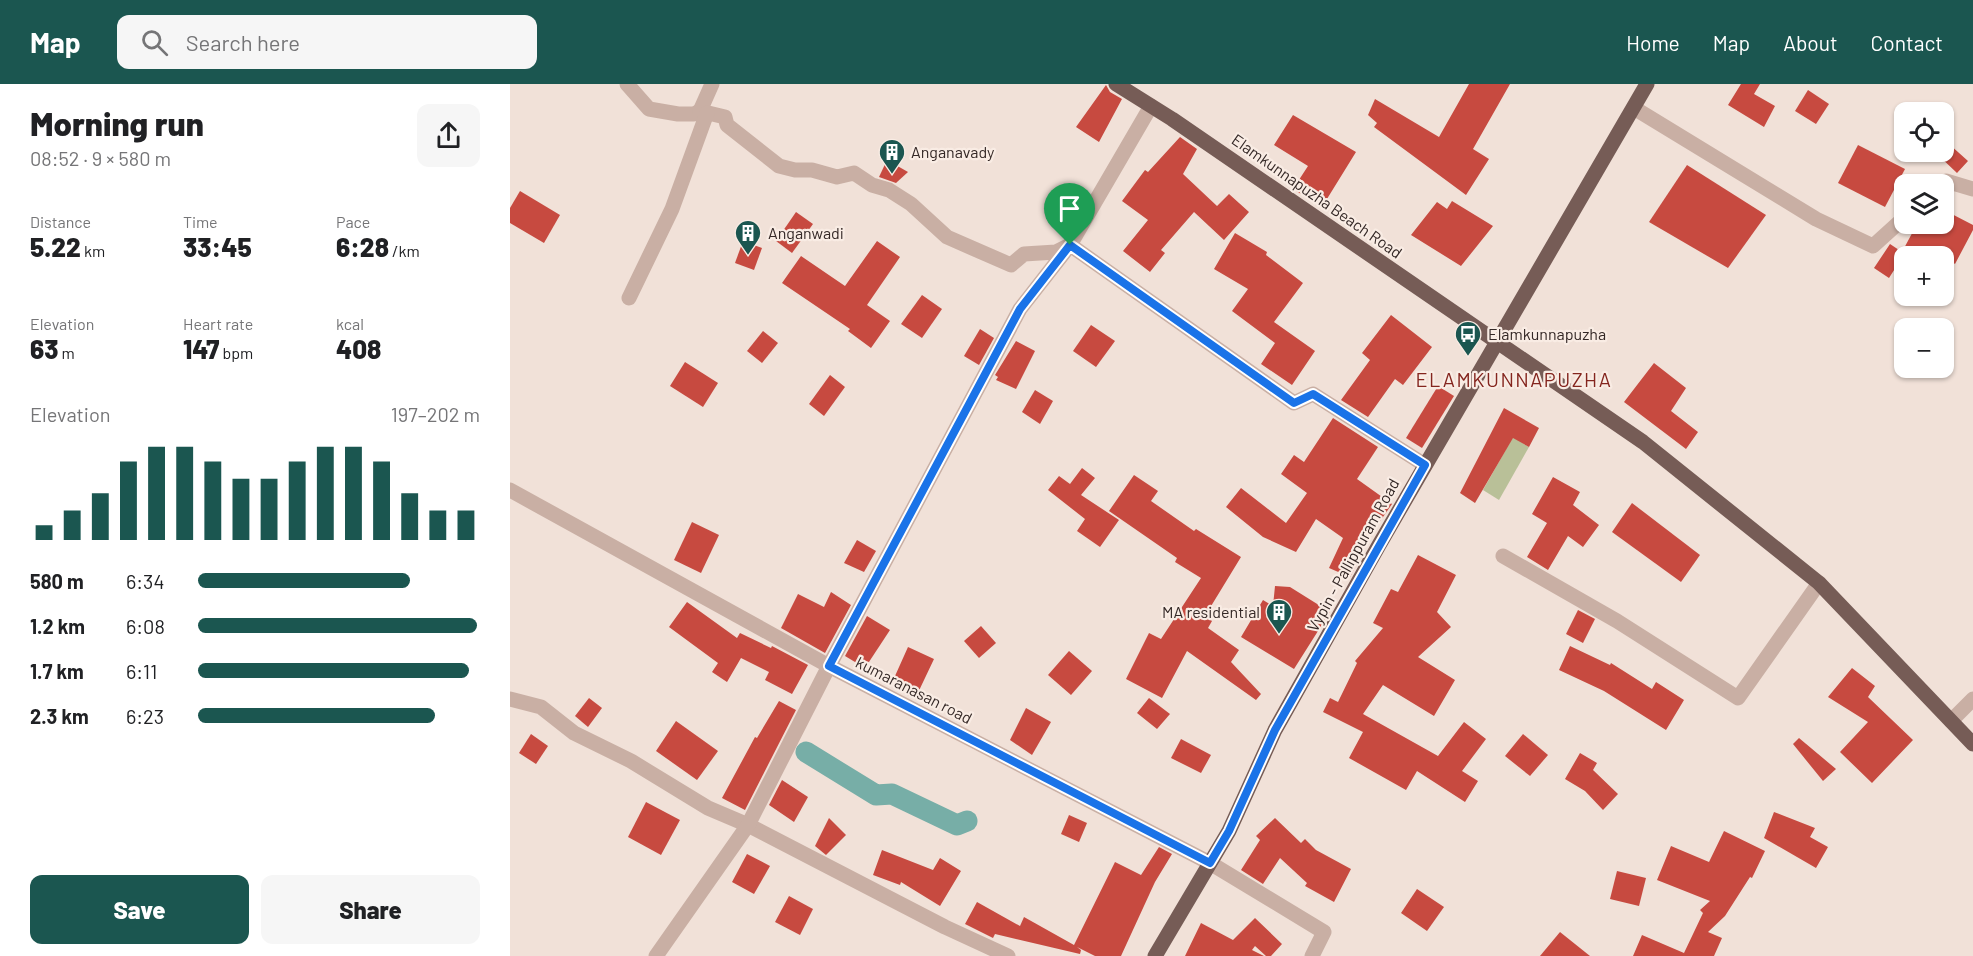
<!DOCTYPE html>
<meta charset="utf-8">
<style>
:root{--surface:#fff;--page:#f6f6f6;--text:#202124;--muted:#757577;--accent:#1b5650}
body{margin:0;font-family:Barlow,sans-serif;background:var(--page);color:var(--text);height:100vh;display:flex;flex-direction:column;font-size:22px;white-space:nowrap}
*{box-sizing:border-box;margin:0}
p{font-size:20px;color:var(--muted)}
.icon{flex:none;width:33px;height:33px;fill:none;stroke:currentColor;stroke-width:2;stroke-linecap:round;stroke-linejoin:round}
.map{position:relative;flex:1;overflow:hidden}
.sheet{display:flex;flex-direction:column;background:var(--surface);width:510px}
.sheet>*{flex:none}
.controls{position:absolute;left:1384px;top:18px;display:grid;gap:12px}
.controls a{display:grid;place-items:center;width:60px;height:60px;border-radius:12px;background:var(--surface);box-shadow:0 2px 4px #0004;font-size:30px}
.pin{position:absolute;display:grid;place-items:center;width:51px;height:51px;color:#fff;margin:-62px -26px;border-radius:50% 50% 50% 0;rotate:-45deg;box-shadow:0 0 6px #0007}
.pin .icon{rotate:45deg}
.round{display:grid;place-items:center;flex:none;width:63px;height:63px;border-radius:12px;background:var(--page)}
.summary{display:flex;align-items:center;justify-content:space-between;height:102px;padding:0 30px}
h1{font-size:33px;font-weight:800;line-height:45px}
.metrics{display:grid;grid-template-columns:repeat(3,1fr);gap:9px;height:102px;padding:6px 30px}
.metrics div{display:grid;align-content:center}
.metrics b{font-size:26px;font-weight:800}
.metrics small{font-size:16px;font-weight:400}
.metrics p{font-size:16px}
.chart{height:168px;padding:12px 30px}
.chart p{display:flex;justify-content:space-between}
.chart svg{width:100%;height:108px;margin-top:6px;stroke:var(--accent);stroke-width:6}
.cta{display:flex;gap:12px;margin-top:auto;padding:12px 30px}
.cta a{flex:1;height:69px;border-radius:12px;background:var(--accent);color:#fff;font-size:24px;font-weight:800;line-height:69px;text-align:center}
.cta a+a{background:var(--page);color:var(--text)}
ul{padding:0 30px;list-style:none;font-size:20px}
li{display:grid;grid-template-columns:96px 72px 1fr;align-items:center;height:45px}
li i{height:15px;border-radius:8px;background:var(--accent)}
header{display:flex;align-items:center;gap:36px;box-sizing:border-box;height:84px;padding:0 30px;background:var(--accent);color:#fff}
header strong{font-size:28px}
nav{display:flex;gap:33px;margin-inline-start:auto;font-size:21px}
.search{width:420px;height:54px;background:var(--page);display:flex;align-items:center;gap:15px;box-sizing:border-box;padding:0 21px;border-radius:12px;color:var(--muted);font-size:22px}
main{display:flex;flex:1;min-height:0}
.map>svg:first-child{display:block}
</style>
<header>
<strong>Map</strong>
<div class="search"><svg class="icon" aria-label="search" viewBox="0 0 24 24"><circle cx="10" cy="10" r="6"/><path d="M15 15l6 6"/></svg>Search here</div>
<nav><a>Home</a><a>Map</a><a>About</a><a>Contact</a></nav>
</header>
<main>
<section class="sheet">
<div class="summary"><div><h1>Morning run</h1><p>08:52 · 9 × 580 m</p></div><a class="round"><svg class="icon" aria-label="share" viewBox="0 0 24 24"><path d="M12 15V3M7 8l5-5 5 5M5 13v7h14v-7"/></svg></a></div>
<div class="metrics">
<div><p>Distance</p><b>5.22<small> km</small></b></div>
<div><p>Time</p><b>33:45</b></div>
<div><p>Pace</p><b>6:28<small> /km</small></b></div>
</div>
<div class="metrics">
<div><p>Elevation</p><b>63<small> m</small></b></div>
<div><p>Heart rate</p><b>147<small> bpm</small></b></div>
<div><p>kcal</p><b>408</b></div>
</div>
<div class="chart"><p><span>Elevation</span>197–202 m</p>
<svg viewBox="0 0 160 44" preserveAspectRatio="none"><path d="M5 44V38M15 44V32M25 44V25M35 44V12M45 44V6M55 44V6M65 44V12M75 44V19M85 44V19M95 44V12M105 44V6M115 44V6M125 44V12M135 44V25M145 44V32M155 44V32"/></svg>
</div>
<ul>
<li><b>580 m</b>6:34<i style="width:75%"></i></li>
<li><b>1.2 km</b>6:08<i style="width:99%"></i></li>
<li><b>1.7 km</b>6:11<i style="width:96%"></i></li>
<li><b>2.3 km</b>6:23<i style="width:84%"></i></li>
</ul>
<div class="cta"><a>Save</a><a>Share</a></div>
</section>
<div class="map">
<svg width="1463" height="872" viewBox="0 0 1463 872">
<rect width="100%" height="100%" fill="#f1e1d8"/>
<!-- green -->
<polygon fill="#b9c098" points="1003,353 1019,363 989,416 973,406"/>
<g fill="none" stroke-linecap="round" stroke-linejoin="round">
<!-- canal -->
<polyline stroke="#77aea7" stroke-width="21" points="296,668 366,711 382,710 447,741 457,737"/>
</g>
<!-- building -->
<g fill="#c74a40">
<polygon points="959,0 1000,0 963,65 979,75 956,111 864,43 867,39 858,31 865,15 929,53"/>
<polygon points="1231,0 1250,0 1244,10 1265,22 1254,43 1218,21"/>
<polygon points="596,1 600,8 612,15 589,58 566,43"/>
<polygon points="1298,6 1319,20 1306,40 1285,27"/>
<polygon points="783,31 846,68 812,123 783,105 798,82 764,61"/>
<polygon points="670,53 687,65 673,90 707,122 719,110 739,128 714,156 684,128 651,166 655,169 640,188 613,167 638,136 612,117 635,86 638,88"/>
<polygon points="1439,60 1458,77 1447,89 1428,71 1434,68"/>
<polygon points="1348,61 1395,85 1375,123 1328,99"/>
<polygon points="377,76 398,88 386,99 369,93"/>
<polygon points="1177,81 1256,131 1218,184 1139,138"/>
<polygon points="10,107 50,131 34,159 0,139 0,124"/>
<polygon points="942,117 983,142 951,182 901,151 927,118 937,125"/>
<polygon points="1434,126 1463,141 1463,146 1445,180 1434,172 1393,172 1379,194 1364,184 1380,160 1392,168 1407,140 1434,140"/>
<polygon points="286,128 303,140 282,169 266,157"/>
<polygon points="725,149 757,168 756,171 793,199 764,238 805,267 782,301 751,280 765,259 722,227 738,205 704,185"/>
<polygon points="233,157 252,164 244,186 225,179"/>
<polygon points="367,157 390,173 357,221 380,237 361,264 338,247 340,245 272,199 291,172 335,202"/>
<polygon points="412,211 432,225 412,254 391,240"/>
<polygon points="881,231 922,263 893,301 885,295 858,333 831,316 860,276 852,269"/>
<polygon points="581,241 605,257 586,283 563,267"/>
<polygon points="470,245 484,254 469,281 454,272"/>
<polygon points="253,247 268,259 252,279 237,267"/>
<polygon points="506,257 525,267 506,305 486,296 488,293 485,291"/>
<polygon points="175,278 208,299 193,323 160,302"/>
<polygon points="1144,279 1176,304 1161,327 1188,348 1176,365 1114,318"/>
<polygon points="320,291 335,303 314,332 299,320"/>
<polygon points="928,302 944,312 912,364 896,354"/>
<polygon points="525,306 543,317 530,340 512,328"/>
<polygon points="994,324 1029,344 1019,363 1003,354 965,419 950,409"/>
<polygon points="823,334 868,363 847,395 882,420 846,472 850,474 840,493 819,484 833,454 806,435 786,468 753,453 716,423 731,404 776,439 797,409 771,390 784,371 794,378"/>
<polygon points="572,384 585,394 571,411 609,436 590,463 567,447 575,435 538,406 549,392 560,400"/>
<polygon points="624,391 648,407 641,417 684,447 686,445 731,473 695,532 702,537 698,544 729,566 721,578 751,610 746,616 677,567 652,614 616,595 639,549 651,555 691,494 665,478 667,474 599,427"/>
<polygon points="1043,393 1070,408 1063,421 1089,441 1073,463 1058,452 1038,486 1017,473 1037,439 1022,430"/>
<polygon points="1122,419 1190,471 1171,498 1102,448"/>
<polygon points="182,438 209,451 191,489 164,476"/>
<polygon points="347,456 366,467 354,488 334,479"/>
<polygon points="908,471 946,491 927,528 941,543 908,573 945,596 924,632 873,601 853,630 928,672 954,638 976,655 952,687 968,697 955,718 907,687 896,706 839,674 853,648 813,628 820,614 828,618 847,579 845,577 873,544 863,539 881,505 888,508"/>
<polygon points="765,502 780,503 820,528 784,585 731,553 753,516 763,522"/>
<polygon points="321,508 341,521 315,569 271,544 288,510 314,523"/>
<polygon points="177,518 227,554 230,549 261,564 262,562 298,581 282,610 255,596 259,588 231,574 217,598 202,588 208,579 159,543"/>
<polygon points="1068,526 1085,535 1073,559 1056,550"/>
<polygon points="357,532 380,546 355,584 335,572"/>
<polygon points="471,542 486,559 469,574 454,557"/>
<polygon points="1060,562 1100,581 1101,579 1142,605 1146,598 1174,616 1156,646 1094,607 1049,586"/>
<polygon points="398,563 424,575 405,615 386,605 390,595 385,592"/>
<polygon points="559,567 582,587 561,611 538,591"/>
<polygon points="1342,584 1365,602 1358,613 1403,656 1362,699 1330,668 1358,638 1318,613"/>
<polygon points="79,614 92,624 78,643 65,632"/>
<polygon points="639,614 660,630 647,645 627,629"/>
<polygon points="269,617 286,626 235,726 212,714 245,653 247,654"/>
<polygon points="516,624 541,638 522,671 500,656"/>
<polygon points="166,637 208,667 187,696 146,667"/>
<polygon points="21,650 38,662 26,680 9,669"/>
<polygon points="1013,650 1038,671 1020,692 995,672"/>
<polygon points="1289,654 1326,685 1313,697 1283,660"/>
<polygon points="671,655 701,671 691,689 661,674"/>
<polygon points="1070,669 1087,679 1083,686 1108,710 1093,726 1075,707 1055,695"/>
<polygon points="272,696 298,713 284,738 259,721"/>
<polygon points="136,718 170,736 151,771 118,753"/>
<polygon points="1264,728 1305,744 1300,753 1318,763 1306,784 1254,754"/>
<polygon points="559,731 577,739 569,758 551,750"/>
<polygon points="319,734 336,751 316,771 305,762"/>
<polygon points="765,734 791,759 795,755 806,766 841,785 824,818 795,802 797,799 770,774 753,800 731,786 750,756 746,752"/>
<polygon points="1214,747 1255,767 1242,794 1240,793 1215,832 1198,848 1212,854 1204,872 1123,872 1132,851 1174,869 1193,829 1190,826 1200,817 1147,796 1161,762 1199,778"/>
<polygon points="649,763 662,770 645,798 611,872 585,872 567,863 571,866 570,870 485,850 483,854 455,840 467,818 510,842 514,833 564,861 605,778 631,791"/>
<polygon points="372,766 423,786 430,774 451,787 430,822 391,798 390,801 363,791"/>
<polygon points="237,770 260,782 244,810 222,798"/>
<polygon points="1107,787 1136,794 1129,822 1100,815"/>
<polygon points="907,805 934,823 917,847 891,829"/>
<polygon points="279,812 303,825 290,851 265,838"/>
<polygon points="745,834 772,860 761,872 756,872 745,862 742,866 754,872 675,872 691,839 723,856"/>
<polygon points="1050,848 1080,872 1030,872"/>
</g>
<g fill="none" stroke-linecap="round" stroke-linejoin="round">
<!-- minor -->
<g stroke="#c9afa4" stroke-width="15">
<polyline points="117,0 139,25 168,30 184,30 190,27 215,33 217,41 269,82 285,86 302,86 327,93 344,89 362,101 379,106 401,120 437,153 501,181 514,170 546,168 560,161 784,319 803,310 915,381"/>
<polyline points="1124,24 1306,135 1363,162 1395,133"/>
<polyline points="190,27 202,0"/>
<polyline points="1432,100 1436,97 1463,105"/>
<polyline points="119,214 162,125 197,29"/>
<polyline points="0,406 319,582 700,779 814,848 802,872"/>
<polyline points="993,472 1107,537 1228,614 1309,499"/>
<polyline points="0,615 31,623 64,649 121,677 198,724 238,741 435,843 498,872"/>
<polyline points="1441,637 1463,615"/>
<polyline points="146,872 238,741 319,582 510,225 560,161 641,22"/>
</g>
<!-- major -->
<g stroke="#765c56" stroke-width="15">
<polyline points="606,0 662,35 1133,358 1309,499 1463,660"/>
<polyline points="645,872 719,747 765,646 869,461 1137,0"/>
</g>
</g>
<g fill="none" stroke-linecap="round" stroke-linejoin="round">
<!-- route casing -->
<g stroke="#fff" stroke-width="12">
<polygon id="route" points="560,161 784,319 803,310 915,381 765,646 719,747 700,779 319,582 510,225"/>
</g>
<!-- route -->
<use href="#route" stroke="#1a73e8" stroke-width="8"/>
</g>
<!-- icons -->
<defs>
<g id="building-pin" transform="scale(1.35)"><path d="M0 17L-7.5 6A9.5 9.5 0 1 1 7.5 6Z" fill="#1b5650" stroke="#f9ece4"/><path d="M-4-6H4V6H1V3H-1V6H-4ZM-2.5-4.3h1.7v1.8h-1.7ZM.8-4.3h1.7v1.8H.8ZM-2.5-1h1.7V.8h-1.7ZM.8-1h1.7V.8H.8Z" fill="#fff"/></g>
<g id="bus-pin" transform="scale(1.35)"><path d="M0 17L-7.5 6A9.5 9.5 0 1 1 7.5 6Z" fill="#1b5650" stroke="#f9ece4"/><path d="M-5-6H5V4H4V6H2V4H-2V6H-4V4H-5ZM-3.5-4V0h7V-4ZM-3.5 1.2v1.5H-2V1.2ZM2 1.2v1.5H3.5V1.2Z" fill="#fff"/></g>
</defs>
<g fill-rule="evenodd">
<use href="#building-pin" x="382" y="68"/>
<use href="#building-pin" x="238" y="149"/>
<use href="#bus-pin" x="958" y="250"/>
<use href="#building-pin" x="769" y="528"/>
</g>
<g text-anchor="middle" stroke-width="4.5" stroke-linejoin="round" paint-order="stroke">
<!-- poi labels -->
<g font-size="16" fill="#342826" stroke="#f9ece4" text-anchor="start">
<text x="401" y="74">Anganavady</text>
<text x="258" y="155">Anganwadi</text>
<text x="978" y="256">Elamkunnapuzha</text>
<text x="750" y="534" text-anchor="end">MA residential</text>
</g>
<!-- street labels -->
<g font-size="16" fill="#342826" stroke="#f9ece4">
<text transform="translate(807 112) rotate(35)" y="6">Elamkunnapuzha Beach Road</text>
<text transform="translate(843 471) rotate(-61)" y="6">Vypin - Pallippuram Road</text>
<text transform="translate(404 606) rotate(27)" y="6">kumaranasan road</text>
</g>
<!-- quarter labels -->
<g font-size="20" letter-spacing="1.5" fill="#84251e" stroke="#f9ece4">
<text x="1004" y="303">ELAMKUNNAPUZHA</text>
</g>
</g>
</svg>
<div class="controls">
<a><svg class="icon" aria-label="locate" viewBox="0 0 24 24"><circle cx="12" cy="12" r="6"/><path d="M12 2v4M12 18v4M2 12h4M18 12h4"/></svg></a>
<a><svg class="icon" aria-label="layers" viewBox="0 0 24 24"><path d="M12 4l9 5-9 5-9-5zM3 14l9 5 9-5"/></svg></a>
<a>+</a>
<a>−</a>
</div>
<div class="pin" style="left:560px;top:161px;background:#1e9e55"><svg class="icon" aria-label="arrive" viewBox="0 0 24 24"><path d="M6 21V4h12l-3 4 3 4H6"/></svg></div>
</div>
</main>
